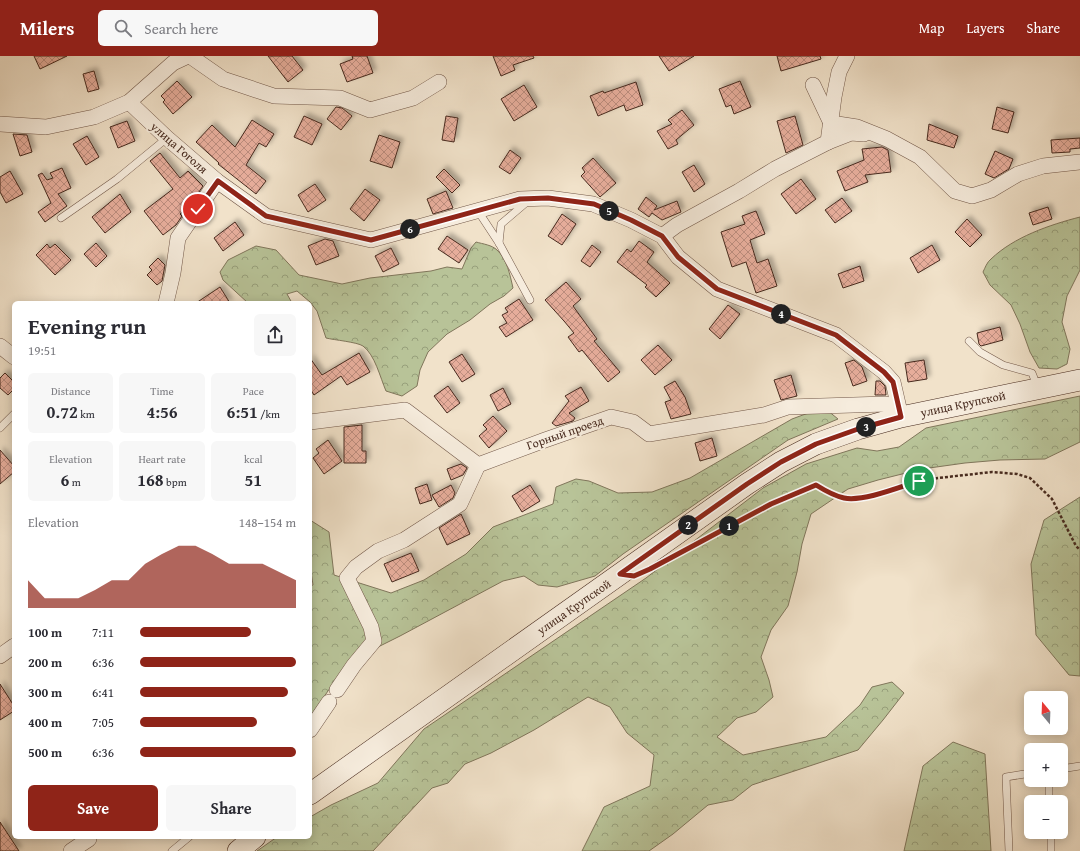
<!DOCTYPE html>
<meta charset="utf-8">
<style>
:root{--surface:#fff;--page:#f7f7f7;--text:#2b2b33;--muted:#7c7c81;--accent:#8f2418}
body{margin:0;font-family:"Gentium Book Plus",serif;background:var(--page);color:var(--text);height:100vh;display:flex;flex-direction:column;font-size:15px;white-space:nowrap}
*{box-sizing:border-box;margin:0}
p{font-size:13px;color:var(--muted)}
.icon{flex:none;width:22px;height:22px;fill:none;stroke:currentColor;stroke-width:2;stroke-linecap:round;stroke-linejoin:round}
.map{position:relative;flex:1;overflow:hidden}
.side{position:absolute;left:12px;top:245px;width:300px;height:538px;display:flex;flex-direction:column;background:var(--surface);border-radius:6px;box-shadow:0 2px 10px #0003}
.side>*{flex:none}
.needle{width:26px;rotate:341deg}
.buttons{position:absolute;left:1024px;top:635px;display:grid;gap:8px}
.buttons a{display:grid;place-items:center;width:44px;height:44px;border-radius:6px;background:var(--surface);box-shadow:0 2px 10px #0003;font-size:20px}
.pin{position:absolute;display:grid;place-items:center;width:34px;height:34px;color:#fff;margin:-17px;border:2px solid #fff;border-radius:50%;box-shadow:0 1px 4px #0007}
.km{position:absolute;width:20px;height:20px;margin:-10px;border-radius:50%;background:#222;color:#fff;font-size:11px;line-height:20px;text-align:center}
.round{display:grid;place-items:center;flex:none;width:42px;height:42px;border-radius:6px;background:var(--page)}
.summary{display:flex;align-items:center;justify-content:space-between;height:68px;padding:0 16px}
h1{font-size:22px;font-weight:600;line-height:30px}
.figures{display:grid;grid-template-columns:repeat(3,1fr);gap:6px;height:68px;padding:4px 16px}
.figures div{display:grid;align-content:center;border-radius:6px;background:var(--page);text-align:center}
.figures b{font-size:17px;font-weight:600}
.figures small{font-size:11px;font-weight:400}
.figures p{font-size:11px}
.chart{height:112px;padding:8px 16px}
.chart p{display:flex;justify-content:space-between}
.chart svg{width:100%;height:72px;margin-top:4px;fill:var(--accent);opacity:.7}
.primary-button{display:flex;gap:8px;margin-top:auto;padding:8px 16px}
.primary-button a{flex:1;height:46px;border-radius:6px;background:var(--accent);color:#fff;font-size:16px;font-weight:600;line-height:46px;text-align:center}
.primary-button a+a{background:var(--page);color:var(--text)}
ul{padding:0 16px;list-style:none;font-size:13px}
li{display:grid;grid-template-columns:64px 48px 1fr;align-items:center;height:30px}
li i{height:10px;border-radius:5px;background:var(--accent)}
header{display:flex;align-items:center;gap:24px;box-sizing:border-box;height:56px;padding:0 20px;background:var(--accent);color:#fff}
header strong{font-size:19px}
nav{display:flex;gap:22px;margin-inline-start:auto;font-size:14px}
.search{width:280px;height:36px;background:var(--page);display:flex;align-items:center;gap:10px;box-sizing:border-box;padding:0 14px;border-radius:6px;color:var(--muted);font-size:15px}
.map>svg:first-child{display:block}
</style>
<header>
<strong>Milers</strong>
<div class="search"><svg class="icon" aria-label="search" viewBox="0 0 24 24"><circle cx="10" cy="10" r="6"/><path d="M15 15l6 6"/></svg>Search here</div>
<nav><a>Map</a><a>Layers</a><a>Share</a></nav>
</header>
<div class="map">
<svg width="1080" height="795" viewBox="0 0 1080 795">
<defs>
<pattern id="forest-crowns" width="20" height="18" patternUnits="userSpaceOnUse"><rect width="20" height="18" fill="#b8c398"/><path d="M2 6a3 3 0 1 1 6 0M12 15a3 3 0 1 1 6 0" fill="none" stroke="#979f7b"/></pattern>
<pattern id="building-cross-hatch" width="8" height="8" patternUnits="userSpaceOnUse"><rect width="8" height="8" fill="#e6ad9b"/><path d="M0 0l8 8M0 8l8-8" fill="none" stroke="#bc8d7e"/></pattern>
<filter id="shadow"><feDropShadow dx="3.5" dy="-3.5" stdDeviation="2" flood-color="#0004"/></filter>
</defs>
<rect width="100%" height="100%" fill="#f1e2ca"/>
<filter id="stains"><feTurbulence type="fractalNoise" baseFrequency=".005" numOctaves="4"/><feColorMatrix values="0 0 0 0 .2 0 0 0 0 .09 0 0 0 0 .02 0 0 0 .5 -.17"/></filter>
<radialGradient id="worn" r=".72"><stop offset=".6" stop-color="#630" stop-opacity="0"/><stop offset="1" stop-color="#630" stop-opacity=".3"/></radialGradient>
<!-- forest -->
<g fill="url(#forest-crowns)" stroke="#80765b">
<path d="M1080,161V214L1067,240L1062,266L1070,293L1067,308L1057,313L1039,312L1030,296L1020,268L1011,249L990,229L983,216C985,212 987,206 991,203C1014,181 1049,169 1080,161Z"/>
<path d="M476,186C483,188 492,189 497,194C507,203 510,219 513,232L504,240L490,248L470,264L447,278L428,296L420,314L417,330L402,340L386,335C380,321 375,299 363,290C357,286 334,284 326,282L317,255L310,246L297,235L287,238L292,247H248L223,224L220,216L228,204L256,190L276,194L299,219L342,228L370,222L431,215L447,211L462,213L471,192Z"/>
<polygon points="1080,340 1080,386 1045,403 1000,404 965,407 922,413 878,424 848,433 811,458 802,488 797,516 788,550 771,574 761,601 769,624 773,641 756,656 737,662 717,681 743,699 826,681 860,649 872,631 892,626 904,637 883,664 858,694 752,729 733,744 708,749 673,778 649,795 582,795 604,751 650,730 654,699 627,677 610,651 588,641 534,674 491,697 465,708 448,727 432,732 373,795 257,795 277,781 310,781 310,761 331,749 378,727 424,673 646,522 763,432 806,408 857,392 877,395 899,391 926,372"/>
<polygon points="827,354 838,363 788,384 623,498 595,520 557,531 538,529 524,520 503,525 400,580 348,606 310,661 310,530 313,529 310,508 310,464 329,476 334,519 391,537 424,524 466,498 493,471 553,448 556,431 576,423 589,425 618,437 652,436 690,422 792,363 811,356"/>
<polygon points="1080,441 1080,620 1069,619 1036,579 1031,508 1044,464"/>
<polygon points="953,686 985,698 991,795 904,795 923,710"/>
</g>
<!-- building -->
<g fill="url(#building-cross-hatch)" stroke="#472a1e" filter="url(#shadow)">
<polygon points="34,0 67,0 40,13"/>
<polygon points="268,0 292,0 303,14 288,26"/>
<polygon points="352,0 367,0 373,17 347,26 340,8 353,3"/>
<polygon points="493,0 533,0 534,2 513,9 515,14 501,20"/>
<polygon points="659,0 694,0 669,15"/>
<polygon points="777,0 820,0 821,3 781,15"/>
<polygon points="94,15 99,33 88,36 83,18"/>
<polygon points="177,25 192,41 173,58 163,46 165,44 161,40"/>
<polygon points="740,25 751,51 734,58 731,49 726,51 719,33"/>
<polygon points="636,26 643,49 626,55 624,49 598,60 590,40 603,35 604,37"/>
<polygon points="524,29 537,51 514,65 501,43"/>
<polygon points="336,51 342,52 352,60 341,74 327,63"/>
<polygon points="997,51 1014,56 1008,77 992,73"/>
<polygon points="682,54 694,69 676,84 678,88 668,93 657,75 672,68 668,64"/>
<polygon points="304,60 322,68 312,89 294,81"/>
<polygon points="446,60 458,62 454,86 442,84"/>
<polygon points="795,60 803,89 786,97 777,65"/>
<polygon points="252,64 274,78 266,91 259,87 246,109 266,125 256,138 218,108 219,107 196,86 212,69 235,91"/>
<polygon points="127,65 135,85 118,92 110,71"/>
<polygon points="929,68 958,80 954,92 927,84"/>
<polygon points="13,78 27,79 32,96 20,100"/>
<polygon points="379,79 400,86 392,112 370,105"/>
<polygon points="87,80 99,101 86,109 73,88"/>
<polygon points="1080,82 1080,92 1070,93 1070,96 1052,97 1051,84"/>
<polygon points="882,91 888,94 891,116 865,119 868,126 845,135 837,115 864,104 862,93"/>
<polygon points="510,94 521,102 510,118 499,111"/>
<polygon points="995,95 1013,103 1009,113 994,122 985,118"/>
<polygon points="160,97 180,122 188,115 203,130 190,149 180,158 182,160 176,169 163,179 144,155 173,133 150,105"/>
<polygon points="593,102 616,127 600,141 581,120 585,116 582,112"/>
<polygon points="694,109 705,128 694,136 682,116"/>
<polygon points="62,112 71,132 58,138 67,150 45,166 38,156 51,147 38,119 42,117 47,124 53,122 50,117"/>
<polygon points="444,113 460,129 452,137 436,121"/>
<polygon points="10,115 23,138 6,147 0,136 0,121"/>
<polygon points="801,123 816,143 796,158 781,138"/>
<polygon points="315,128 326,144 308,156 298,139"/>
<polygon points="365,133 380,144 364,165 350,153"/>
<polygon points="446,135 453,152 433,158 427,143"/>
<polygon points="120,138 131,156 105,177 92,161"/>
<polygon points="646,141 657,150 654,154 677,145 681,156 662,164 652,157 649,161 638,153"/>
<polygon points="842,142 852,155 835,167 825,154"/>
<polygon points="1048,151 1052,163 1033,169 1029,157"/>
<polygon points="756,155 765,178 750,184 757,207 768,203 777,230 756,237 746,206 732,211 721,176 745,168 742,160"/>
<polygon points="562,158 576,168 562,189 548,180"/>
<polygon points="967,163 982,179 970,191 955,176"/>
<polygon points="235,166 244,179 223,195 214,182"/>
<polygon points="447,180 468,194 459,207 438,193"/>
<polygon points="325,183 333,185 339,200 316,209 308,190"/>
<polygon points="639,185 654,196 647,206 670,227 656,241 645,231 647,229 617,206 627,193 631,196"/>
<polygon points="96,187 107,200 96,211 84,198"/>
<polygon points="47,188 50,192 55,188 71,204 55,219 36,199"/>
<polygon points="592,189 601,196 590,211 581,205"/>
<polygon points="932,189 940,204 918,217 910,202"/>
<polygon points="391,192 399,208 383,216 375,200"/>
<polygon points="158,202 165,209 162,225 157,229 147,219 152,214 149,211"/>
<polygon points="860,210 864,225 843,232 838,218"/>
<polygon points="566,226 581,243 573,250 597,283 594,285 620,316 608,326 582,294 579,296 568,281 574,277 564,265 545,244"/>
<polygon points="220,231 230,247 196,247"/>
<polygon points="519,243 533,264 506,281 499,271 507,267 502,259 508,256 505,252"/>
<polygon points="728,249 740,258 720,283 709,273"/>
<polygon points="1000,271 1003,284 981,290 979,288 977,277"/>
<polygon points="658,289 672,304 655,319 641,304"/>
<polygon points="359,297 370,316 347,329 341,320 314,339 310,333 310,302 322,319"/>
<polygon points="462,298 475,318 462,326 449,306"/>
<polygon points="854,304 862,311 867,325 853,330 845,307"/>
<polygon points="924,304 927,323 908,326 905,307"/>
<polygon points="5,317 14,326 14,333 8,339 0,332 0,322"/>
<polygon points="791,319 797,340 781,344 774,324"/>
<polygon points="675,325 685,341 691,358 671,363 665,346 671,344 664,331"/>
<polygon points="876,325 880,325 885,330 886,339 875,339"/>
<polygon points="448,330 460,347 447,357 434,340"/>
<polygon points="581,331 589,345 569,357 575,362 573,365 556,370 552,367 569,345 565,340"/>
<polygon points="503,332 511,348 498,355 490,339"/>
<polygon points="493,360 507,375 489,392 479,380 487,373 483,369"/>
<polygon points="362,369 362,395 366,395 366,407 344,407 344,371"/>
<polygon points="712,382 717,400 700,405 695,387"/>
<polygon points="328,384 342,405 324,418 313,402 319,397 316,393"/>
<polygon points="0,394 14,410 14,416 0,428"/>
<polygon points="461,408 467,412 463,419 451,424 447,413"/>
<polygon points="427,428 432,444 420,448 415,432"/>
<polygon points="451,429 455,437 453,442 439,451 432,439"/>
<polygon points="530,429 540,445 522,456 512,440"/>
<polygon points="461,458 470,478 447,489 439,472"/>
<polygon points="411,497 419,515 392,526 384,508"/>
<polygon points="0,628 14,650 14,655 0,664"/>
<polygon points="0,766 19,795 0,795"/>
</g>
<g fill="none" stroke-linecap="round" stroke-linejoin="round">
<!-- lane casing -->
<g stroke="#725849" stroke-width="8">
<g id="lane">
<polyline points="478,155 499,187 530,244"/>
<polyline points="61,162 117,123 167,82"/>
<polyline points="499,187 501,168 528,145"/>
<polyline points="969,285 980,296 1003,309 1032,317 1038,332"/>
<polyline points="0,372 14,358"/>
<polyline points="1061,713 1080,710"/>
<polyline points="1049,724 1049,746"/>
<polyline points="1051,776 1051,795"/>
<polyline points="172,795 189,781"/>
<polyline points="1009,795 1006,721 1031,717"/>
</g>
</g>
<!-- street casing -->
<g stroke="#725849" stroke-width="16">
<g id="street">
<polyline points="190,0 223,23 274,40 340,42 370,54 413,42 439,26"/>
<polyline points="813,29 831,67 857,71 887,83 920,101 955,135 972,140 991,134 1018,118 1043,110 1080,106"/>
<polyline points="129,46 167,82 217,125 266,160 371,184 520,143 548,142 593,148 631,164 662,180 678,201 717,233 836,279 884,316 893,326 901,361"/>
<polyline points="0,68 46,71 94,61 129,46 173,7 188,0"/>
<polyline points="828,86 851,77 864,78"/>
<polyline points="662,180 677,169 739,135 775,113 828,86 834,41 839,16 847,0"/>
<polyline points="166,247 173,217 178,182 217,125"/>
<polyline points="0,290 14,301"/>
<polyline points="310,366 405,354 478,409 545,384 611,361 633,366 649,378 764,359 788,351 886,348 901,361"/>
<polyline points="0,600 14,590"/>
<polyline points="337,634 354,609 374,585 371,571 347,522 356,511 378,495 404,484 460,448 478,409"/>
<polyline points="310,674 329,646"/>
<polyline points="71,795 89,783"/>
</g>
</g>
<!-- secondary casing -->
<g stroke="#472a1e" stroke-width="22">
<g id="secondary">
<polyline points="310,738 747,428 781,406 816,388 858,373 901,361 1080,324"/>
<polyline points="238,795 255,781"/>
</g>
</g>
<!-- path -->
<polyline stroke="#472a1e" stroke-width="2.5" stroke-dasharray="3 2" stroke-linecap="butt" points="686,494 771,448 816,429 844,442 859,442 880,437 919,425 938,422 992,416 1017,418 1030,422 1052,443 1076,490 1080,494"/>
<!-- lane -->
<use href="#lane" stroke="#f6ecdd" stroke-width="7"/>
<!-- street -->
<use href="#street" stroke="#f6ecdd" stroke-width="15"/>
<!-- secondary -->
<use href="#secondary" stroke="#f6ecdd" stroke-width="21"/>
</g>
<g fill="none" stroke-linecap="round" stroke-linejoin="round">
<!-- route casing -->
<g stroke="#fff" stroke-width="8">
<path id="route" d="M198,153L218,125L266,160L371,184L520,143L548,142L594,148L631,164L662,180L678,201L717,233L836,279L884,316L893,326L901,361L858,373L816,388L781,406L747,428L620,518L634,520L650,513L771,448L816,429C824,434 835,440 844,442C863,446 900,431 919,425"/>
</g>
<!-- route -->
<use href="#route" stroke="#8f2418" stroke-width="5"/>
</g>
<g text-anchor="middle" stroke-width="3.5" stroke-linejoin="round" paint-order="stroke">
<!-- street labels -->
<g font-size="12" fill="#472a1e" stroke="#f6ecdd">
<text transform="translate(179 92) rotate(41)" y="4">улица Гоголя</text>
<text transform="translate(963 348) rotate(-12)" y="4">улица Крупской</text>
<text transform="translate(565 377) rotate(-19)" y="4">Горный проезд</text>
<text transform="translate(574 551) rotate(-35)" y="4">улица Крупской</text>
</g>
</g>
<rect width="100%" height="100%" filter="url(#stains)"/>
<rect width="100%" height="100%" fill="url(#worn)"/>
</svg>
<div class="buttons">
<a><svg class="needle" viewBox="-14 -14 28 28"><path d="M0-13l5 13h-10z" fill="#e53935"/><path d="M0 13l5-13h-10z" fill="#7c7c81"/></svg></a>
<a>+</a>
<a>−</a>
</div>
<div class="pin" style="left:919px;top:425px;background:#1e9e55"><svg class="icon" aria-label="arrive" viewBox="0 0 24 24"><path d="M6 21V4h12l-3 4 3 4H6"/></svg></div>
<div class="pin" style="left:198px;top:153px;background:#d93025"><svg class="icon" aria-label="check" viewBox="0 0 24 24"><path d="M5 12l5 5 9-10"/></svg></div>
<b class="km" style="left:729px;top:470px">1</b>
<b class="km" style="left:688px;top:469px">2</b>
<b class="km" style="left:866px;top:371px">3</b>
<b class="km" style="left:781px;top:258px">4</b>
<b class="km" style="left:609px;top:155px">5</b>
<b class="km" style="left:410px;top:173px">6</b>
<section class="side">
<div class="summary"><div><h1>Evening run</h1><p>19:51</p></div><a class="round"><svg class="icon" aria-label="share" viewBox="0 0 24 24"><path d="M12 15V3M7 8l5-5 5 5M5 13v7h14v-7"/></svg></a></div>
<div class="figures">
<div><p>Distance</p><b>0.72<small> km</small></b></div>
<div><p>Time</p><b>4:56</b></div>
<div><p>Pace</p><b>6:51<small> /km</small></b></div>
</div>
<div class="figures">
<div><p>Elevation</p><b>6<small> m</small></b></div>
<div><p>Heart rate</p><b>168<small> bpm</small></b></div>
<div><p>kcal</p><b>51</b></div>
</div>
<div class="chart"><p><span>Elevation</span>148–154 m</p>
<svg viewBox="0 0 160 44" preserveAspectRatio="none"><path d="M0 44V27L10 38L20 38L30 38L40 33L50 27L60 27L70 17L80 11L90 6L100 6L110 11L120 17L130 17L140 17L150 22L160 27V44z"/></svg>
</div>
<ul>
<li><b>100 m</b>7:11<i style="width:71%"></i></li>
<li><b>200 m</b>6:36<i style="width:100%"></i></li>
<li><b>300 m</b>6:41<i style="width:95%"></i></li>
<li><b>400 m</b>7:05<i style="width:75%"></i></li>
<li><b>500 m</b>6:36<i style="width:100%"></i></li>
</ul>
<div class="primary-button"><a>Save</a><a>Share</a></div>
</section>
</div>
